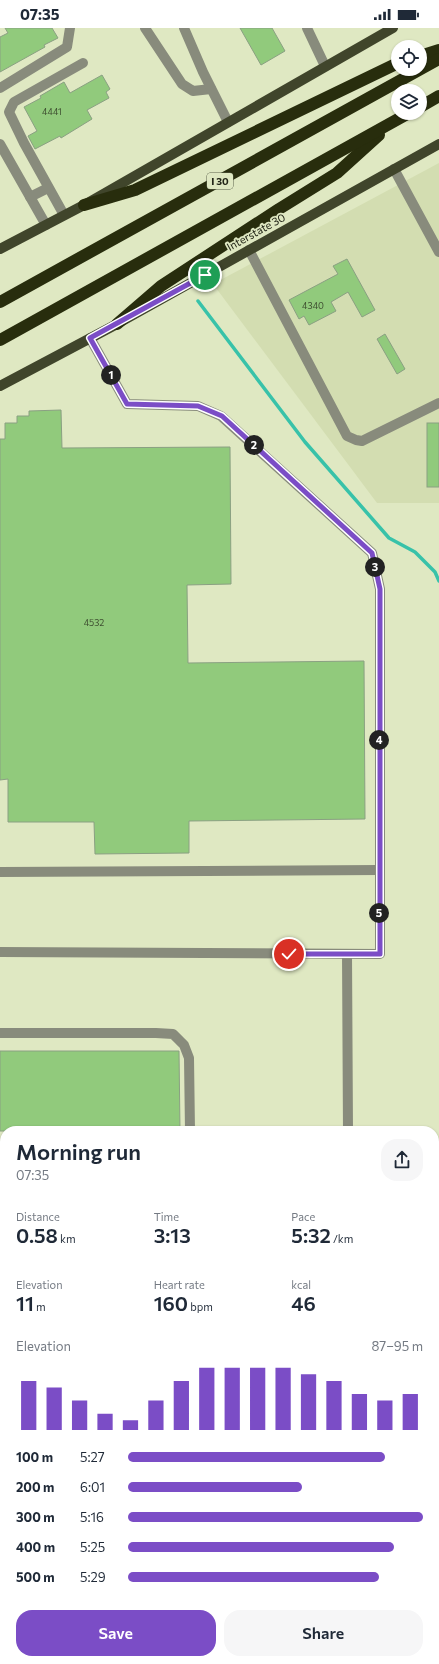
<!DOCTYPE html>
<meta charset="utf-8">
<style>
:root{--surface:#fff;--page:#f6f6f7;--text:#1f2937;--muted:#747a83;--accent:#7b4dc6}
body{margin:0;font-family:Commissioner,sans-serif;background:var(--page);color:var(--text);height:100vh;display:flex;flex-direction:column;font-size:15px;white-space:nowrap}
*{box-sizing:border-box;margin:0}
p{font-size:13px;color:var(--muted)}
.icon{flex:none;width:22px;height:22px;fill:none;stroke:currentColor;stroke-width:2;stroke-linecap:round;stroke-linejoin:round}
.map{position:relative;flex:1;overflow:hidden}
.drawer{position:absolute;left:0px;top:1098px;width:439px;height:538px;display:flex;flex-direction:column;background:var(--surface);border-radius:16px 16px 0 0;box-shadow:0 1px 3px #0004}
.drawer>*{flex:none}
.controls{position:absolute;left:391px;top:12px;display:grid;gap:8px}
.controls a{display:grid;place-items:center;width:36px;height:36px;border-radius:50%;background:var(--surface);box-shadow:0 1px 3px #0004;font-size:20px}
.pin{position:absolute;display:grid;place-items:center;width:34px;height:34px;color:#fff;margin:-17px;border:2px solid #fff;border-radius:50%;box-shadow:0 1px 4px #0007}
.km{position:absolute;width:20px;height:20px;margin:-10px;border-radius:50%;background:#222;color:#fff;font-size:11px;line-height:20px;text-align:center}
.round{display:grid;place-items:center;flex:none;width:42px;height:42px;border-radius:16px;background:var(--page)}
.headline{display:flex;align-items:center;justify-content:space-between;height:68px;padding:0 16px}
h1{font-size:22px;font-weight:600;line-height:30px}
.metrics{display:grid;grid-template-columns:repeat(3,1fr);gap:6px;height:68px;padding:4px 16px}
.metrics div{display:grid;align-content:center}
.metrics b{font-size:20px;font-weight:600}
.metrics small{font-size:11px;font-weight:400}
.metrics p{font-size:11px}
.chart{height:112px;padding:8px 16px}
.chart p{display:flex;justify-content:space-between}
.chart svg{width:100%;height:72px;margin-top:4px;stroke:var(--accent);stroke-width:6}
.action{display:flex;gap:8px;margin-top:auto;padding:8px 16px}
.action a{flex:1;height:46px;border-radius:16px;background:var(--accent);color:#fff;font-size:16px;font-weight:600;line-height:46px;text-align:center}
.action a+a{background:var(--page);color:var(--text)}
ul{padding:0 16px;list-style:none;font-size:13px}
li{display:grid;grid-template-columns:64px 48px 1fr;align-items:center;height:30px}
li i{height:10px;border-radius:5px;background:var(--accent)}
.status{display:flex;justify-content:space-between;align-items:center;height:28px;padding:0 20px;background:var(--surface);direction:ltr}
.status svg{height:11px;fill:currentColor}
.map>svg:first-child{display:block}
</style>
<div class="status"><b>07:35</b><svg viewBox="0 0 49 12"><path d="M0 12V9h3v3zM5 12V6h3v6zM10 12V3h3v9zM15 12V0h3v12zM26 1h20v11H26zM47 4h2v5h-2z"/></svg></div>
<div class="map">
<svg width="439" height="1636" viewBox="0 0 439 1636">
<rect width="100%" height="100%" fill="#dfe8c2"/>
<!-- built -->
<polygon fill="#d3ddb1" points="439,135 439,475 377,475 213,256"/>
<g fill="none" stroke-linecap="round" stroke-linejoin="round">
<!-- stream -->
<polyline stroke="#38c2a9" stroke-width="3.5" points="198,273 305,414 389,510 415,524 435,544 439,553"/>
</g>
<!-- building -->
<g fill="#91ca7c" stroke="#8aa082">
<polygon points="5,0 52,0 58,10 44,17 45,19 0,44 0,9 8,5"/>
<polygon points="240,0 272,0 285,23 261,37"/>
<polygon points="102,47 110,61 106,64 109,70 87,82 92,91 61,110 60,108 35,121 28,108 37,103 24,79 41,70 40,68 64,54 70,65"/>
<polygon points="347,231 375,282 362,289 348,264 331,274 336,283 309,297 304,288 299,291 289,272 338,246 333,238"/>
<polygon points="385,306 405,341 397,346 377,311"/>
<polygon points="61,382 62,420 230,419 231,556 187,557 188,635 364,633 365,791 189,793 189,825 95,826 94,794 8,794 8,751 0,752 0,411 5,411 5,395 17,395 17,388 29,388 29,383"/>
<rect x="427" y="395" width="12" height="64"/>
<polygon points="0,1023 179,1023 180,1103 0,1103"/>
</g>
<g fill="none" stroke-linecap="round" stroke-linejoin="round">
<!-- minor -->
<g stroke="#888b7c" stroke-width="10">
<polyline points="145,0 182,56 193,63 211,61"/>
<polyline points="184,0 203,44 228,94"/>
<polyline points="307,0 325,38"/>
<polyline points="0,60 67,19 70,0"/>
<polyline points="0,116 46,197"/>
<polyline points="394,141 439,224"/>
<polyline points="30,169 48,160"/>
<polyline points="64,187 24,115 9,84 14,74 83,35"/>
<polyline points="249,222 347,408 356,412 362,413 439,375"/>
<polyline points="0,844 379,842"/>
<polyline points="0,924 380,926 380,561 372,525 221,388 198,378 127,376 90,310"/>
<polyline points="347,926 348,1103"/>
<polyline points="0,1005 156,1005 173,1006 184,1017 189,1030 190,1103"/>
<polyline points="0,1224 5,1224"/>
<polyline points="0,1268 4,1268 4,1314 0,1320"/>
<polyline points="434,1316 439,1319"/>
<polyline points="434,1607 439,1599"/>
<polyline points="0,1622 2,1534"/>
<polyline points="116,1631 118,1636"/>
<polyline points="301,1631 309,1636"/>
<polyline points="78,1636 79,1631"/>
<polyline points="416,1636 419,1631"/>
</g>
<!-- major -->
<g stroke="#40452b" stroke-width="10">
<polyline points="0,221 84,177 393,0"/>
<polyline points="0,358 117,296 439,116"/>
</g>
<!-- highway -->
<g stroke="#282d0d" stroke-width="12">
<polyline points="420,28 439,22"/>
<polyline points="420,79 439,68"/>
<polyline points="84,177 135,162 398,35"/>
<polyline points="0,274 439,31"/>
<polyline points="117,296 161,258 279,181 337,145 379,107"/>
<polyline points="0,312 409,85"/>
</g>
</g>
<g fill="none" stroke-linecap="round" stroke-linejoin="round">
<!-- route casing -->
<g stroke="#fff" stroke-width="8">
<polyline id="route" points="205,247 90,310 127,376 198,378 222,388 372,525 380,561 380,926 289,926"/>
</g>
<!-- route -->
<use href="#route" stroke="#7b4dc6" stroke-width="5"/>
</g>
<g text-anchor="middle" stroke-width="3.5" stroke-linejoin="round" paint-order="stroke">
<!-- number labels -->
<g font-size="9" fill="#3e4e30">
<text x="52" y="87">4441</text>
<text x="313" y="281">4340</text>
<text x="94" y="598">4532</text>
</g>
<!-- shield labels -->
<rect fill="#dfe8c2" stroke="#5b604a" stroke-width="1" x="207" y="145" width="26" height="16" rx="3"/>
<g font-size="10" font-weight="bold" fill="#222517">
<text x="220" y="157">I 30</text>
</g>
<!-- street labels -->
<g font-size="11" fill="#222517" stroke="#dfe8c2">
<text transform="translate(256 204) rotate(-29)" y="4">Interstate 30</text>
</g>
</g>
</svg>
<div class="controls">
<a><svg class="icon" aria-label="locate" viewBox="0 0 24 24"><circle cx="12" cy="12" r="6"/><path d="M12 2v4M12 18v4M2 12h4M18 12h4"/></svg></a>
<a><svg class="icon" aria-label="layers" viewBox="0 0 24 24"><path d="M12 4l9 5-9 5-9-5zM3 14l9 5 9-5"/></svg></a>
</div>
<div class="pin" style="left:205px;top:247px;background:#1e9e55"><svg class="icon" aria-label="arrive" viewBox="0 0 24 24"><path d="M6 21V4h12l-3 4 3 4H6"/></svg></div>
<div class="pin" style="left:289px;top:926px;background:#d93025"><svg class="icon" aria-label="check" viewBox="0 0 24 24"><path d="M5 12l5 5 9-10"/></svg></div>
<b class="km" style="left:111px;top:347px">1</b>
<b class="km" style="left:254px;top:417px">2</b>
<b class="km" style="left:375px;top:539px">3</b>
<b class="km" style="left:379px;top:712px">4</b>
<b class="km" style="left:379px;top:885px">5</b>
<section class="drawer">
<div class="headline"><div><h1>Morning run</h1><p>07:35</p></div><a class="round"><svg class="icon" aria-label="share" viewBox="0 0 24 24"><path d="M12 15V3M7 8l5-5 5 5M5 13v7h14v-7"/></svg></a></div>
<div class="metrics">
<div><p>Distance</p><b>0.58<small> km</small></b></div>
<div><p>Time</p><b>3:13</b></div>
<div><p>Pace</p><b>5:32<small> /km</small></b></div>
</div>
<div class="metrics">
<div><p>Elevation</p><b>11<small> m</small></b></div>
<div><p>Heart rate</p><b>160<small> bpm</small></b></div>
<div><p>kcal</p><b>46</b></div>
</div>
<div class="chart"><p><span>Elevation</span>87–95 m</p>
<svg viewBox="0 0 160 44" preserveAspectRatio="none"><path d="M5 44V14M15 44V18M25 44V26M35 44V34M45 44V38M55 44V26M65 44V14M75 44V6M85 44V6M95 44V6M105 44V6M115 44V10M125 44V14M135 44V22M145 44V26M155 44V22"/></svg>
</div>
<ul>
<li><b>100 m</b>5:27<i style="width:87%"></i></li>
<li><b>200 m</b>6:01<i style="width:59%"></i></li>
<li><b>300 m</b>5:16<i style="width:100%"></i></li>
<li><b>400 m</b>5:25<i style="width:90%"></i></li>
<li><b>500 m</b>5:29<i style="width:85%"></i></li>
</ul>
<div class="action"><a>Save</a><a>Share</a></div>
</section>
</div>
